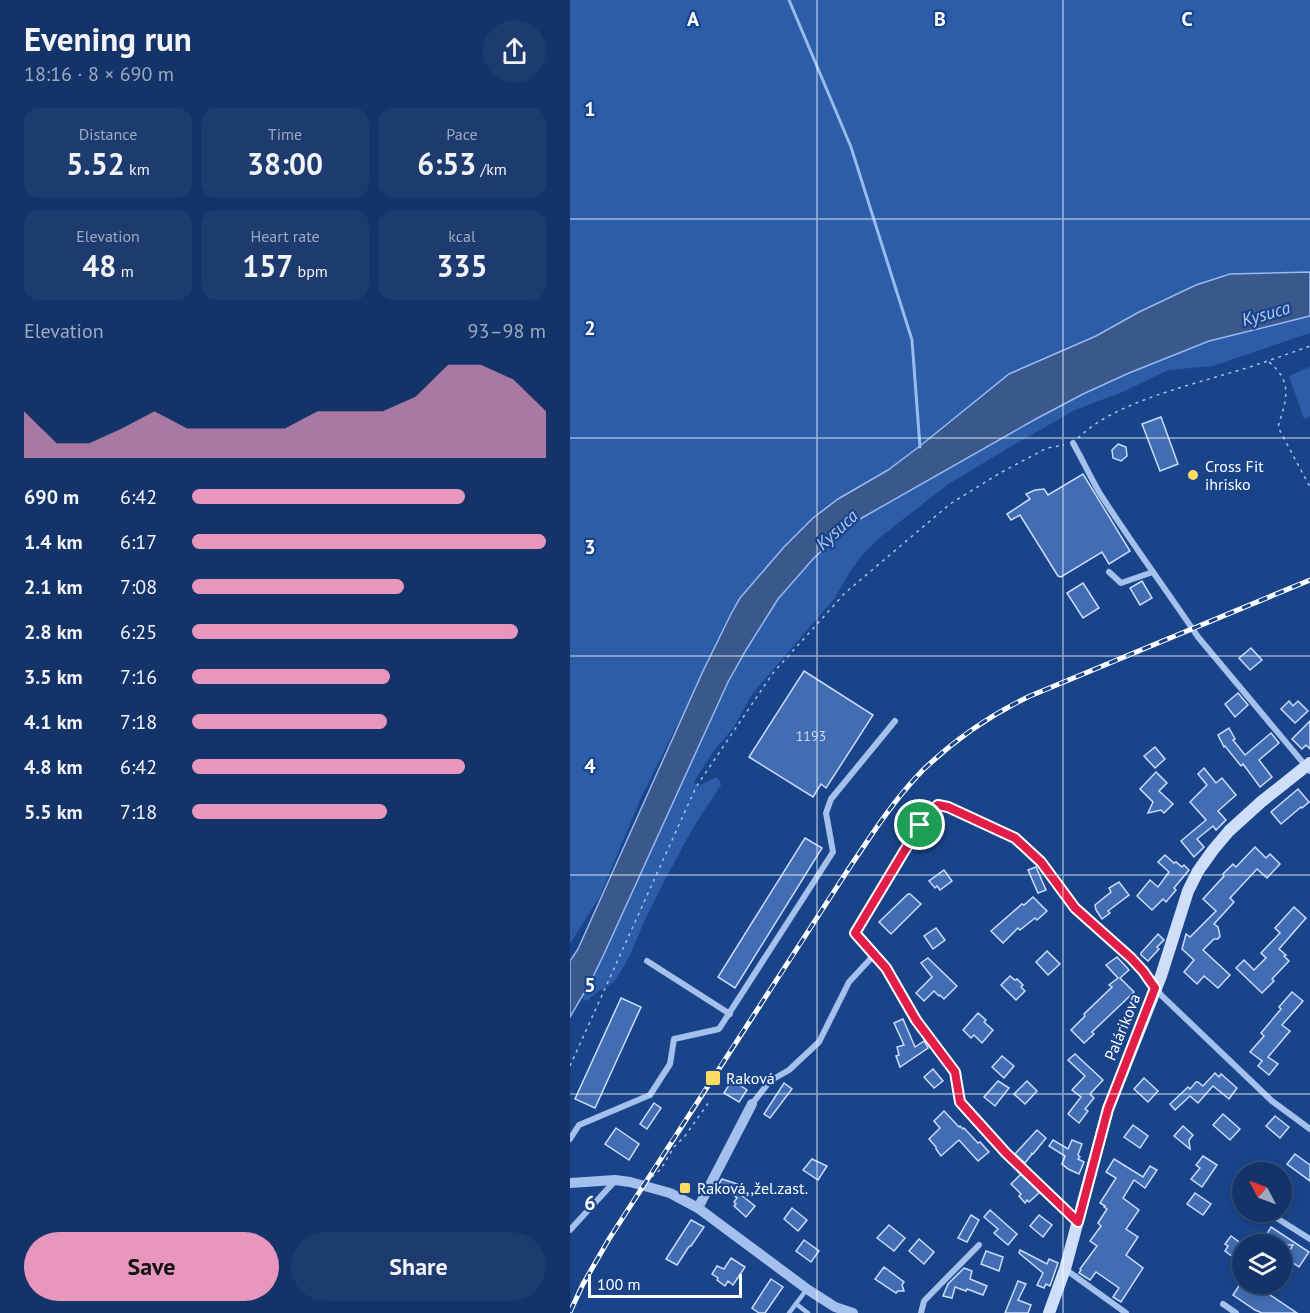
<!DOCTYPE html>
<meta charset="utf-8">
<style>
:root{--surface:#143368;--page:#1d3b6e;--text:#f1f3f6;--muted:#9daac0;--line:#334e7c;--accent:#e797bd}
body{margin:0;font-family:"PT Sans",sans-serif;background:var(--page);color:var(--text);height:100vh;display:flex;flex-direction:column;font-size:22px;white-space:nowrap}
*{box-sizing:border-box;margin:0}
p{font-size:20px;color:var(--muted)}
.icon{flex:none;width:33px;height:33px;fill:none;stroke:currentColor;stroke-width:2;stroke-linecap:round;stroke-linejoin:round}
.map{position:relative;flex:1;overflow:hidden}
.sheet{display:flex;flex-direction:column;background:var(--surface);width:570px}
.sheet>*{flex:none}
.needle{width:39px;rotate:311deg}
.buttons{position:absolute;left:662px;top:1162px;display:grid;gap:12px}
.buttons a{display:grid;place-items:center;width:60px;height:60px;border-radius:50%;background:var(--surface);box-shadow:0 3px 9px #0003,0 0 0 2px var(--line);font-size:30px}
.scale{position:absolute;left:18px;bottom:15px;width:154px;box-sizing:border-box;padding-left:6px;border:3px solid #fff;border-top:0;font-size:16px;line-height:21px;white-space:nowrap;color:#fff;-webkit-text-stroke:4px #1a448a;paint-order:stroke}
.pin{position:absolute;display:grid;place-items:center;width:51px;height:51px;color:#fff;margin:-26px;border:3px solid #fff;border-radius:50%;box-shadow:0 2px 6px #0007}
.round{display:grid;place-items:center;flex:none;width:63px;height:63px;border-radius:32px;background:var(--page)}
.headline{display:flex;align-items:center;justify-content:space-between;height:102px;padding:0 24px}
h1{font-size:33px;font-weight:800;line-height:45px}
.stats{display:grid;grid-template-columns:repeat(3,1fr);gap:9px;height:102px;padding:6px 24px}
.stats div{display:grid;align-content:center;border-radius:15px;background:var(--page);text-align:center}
.stats b{font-size:30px;font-weight:800}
.stats small{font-size:16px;font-weight:400}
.stats p{font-size:16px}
.chart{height:168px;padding:12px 24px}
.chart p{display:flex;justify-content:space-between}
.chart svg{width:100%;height:108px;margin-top:6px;fill:var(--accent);opacity:.7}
.button{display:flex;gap:12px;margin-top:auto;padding:12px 24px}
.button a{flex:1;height:69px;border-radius:36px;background:var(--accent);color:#111;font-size:24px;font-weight:800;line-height:69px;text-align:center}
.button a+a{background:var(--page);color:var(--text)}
ul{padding:0 24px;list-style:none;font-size:20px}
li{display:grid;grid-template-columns:96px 72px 1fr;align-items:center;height:45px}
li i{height:15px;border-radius:8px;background:var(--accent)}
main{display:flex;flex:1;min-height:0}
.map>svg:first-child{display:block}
</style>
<main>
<section class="sheet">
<div class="headline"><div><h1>Evening run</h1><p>18:16 · 8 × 690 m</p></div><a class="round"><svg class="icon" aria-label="share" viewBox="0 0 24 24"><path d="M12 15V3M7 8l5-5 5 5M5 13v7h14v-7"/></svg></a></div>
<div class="stats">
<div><p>Distance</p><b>5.52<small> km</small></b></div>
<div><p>Time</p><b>38:00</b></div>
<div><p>Pace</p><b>6:53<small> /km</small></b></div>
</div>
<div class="stats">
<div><p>Elevation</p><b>48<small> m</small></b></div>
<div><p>Heart rate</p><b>157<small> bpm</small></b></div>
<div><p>kcal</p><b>335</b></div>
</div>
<div class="chart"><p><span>Elevation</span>93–98 m</p>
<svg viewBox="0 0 160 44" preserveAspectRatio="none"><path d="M0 44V25L10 38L20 38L30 32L40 25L50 32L60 32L70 32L80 32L90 25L100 25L110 25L120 19L130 6L140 6L150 12L160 25V44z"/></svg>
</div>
<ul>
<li><b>690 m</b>6:42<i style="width:77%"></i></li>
<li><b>1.4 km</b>6:17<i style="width:100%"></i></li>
<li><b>2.1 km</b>7:08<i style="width:60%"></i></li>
<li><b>2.8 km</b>6:25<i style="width:92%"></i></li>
<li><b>3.5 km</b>7:16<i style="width:56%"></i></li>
<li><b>4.1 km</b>7:18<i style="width:55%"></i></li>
<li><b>4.8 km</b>6:42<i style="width:77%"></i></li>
<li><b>5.5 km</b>7:18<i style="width:55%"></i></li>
</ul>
<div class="button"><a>Save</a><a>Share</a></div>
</section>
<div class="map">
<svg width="740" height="1313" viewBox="0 0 740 1313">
<rect width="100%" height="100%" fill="#1a448a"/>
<!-- green -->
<g fill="#2d5ca8">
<polygon points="0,0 740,0 740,272 660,274 626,285 569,312 526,336 350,446 318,470 268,499 243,518 214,547 170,598 70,800 30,896 0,944"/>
<polygon points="740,316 740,333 643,366 598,370 555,391 505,410 440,447 377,485 313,535 292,555 280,572 264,599 182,694 164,727 143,752 127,777 124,782 126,784 131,785 146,777 150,781 151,785 123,828 97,876 74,922 60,955 47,978 41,984 27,992 17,1001 14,1000 12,996 34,954 158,682 176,650 208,599 243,559 263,540 290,519 464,420 513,394 559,373 639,341"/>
<polygon points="740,367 740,416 734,419 719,376"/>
</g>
<!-- water -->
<polygon fill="#3a588c" stroke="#97baef" stroke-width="1.5" points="740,272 740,316 639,341 559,373 513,394 464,420 290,519 263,540 243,559 208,599 176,650 158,682 34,954 20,983 0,1017 0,961 8,949 133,671 161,614 170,598 214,547 243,518 268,499 318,470 350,446 439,374 526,336 569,312 626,285 660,274"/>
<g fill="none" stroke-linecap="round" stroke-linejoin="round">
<!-- stream -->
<polyline stroke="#97baef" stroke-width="3" points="219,0 281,147 342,340 350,447"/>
</g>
<!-- building -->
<g fill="#436db2" stroke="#c9dcf9" stroke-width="1.5">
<polygon points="591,417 608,464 590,471 572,424"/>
<polygon points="548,444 556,447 557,456 551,461 543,458 542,450"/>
<polygon points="513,474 560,551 539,564 532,552 491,577 488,576 450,515 441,520 437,514 460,499 456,494 465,490 474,489 478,495"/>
<polygon points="572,581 582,598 570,605 560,588"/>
<polygon points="513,583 529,608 513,618 497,593"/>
<polygon points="681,648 692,660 680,670 669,658"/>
<polygon points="234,671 303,715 256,788 251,784 243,797 179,757"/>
<polygon points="668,693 678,705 665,717 655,704"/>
<polygon points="719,701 723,706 728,701 738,711 725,723 711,709"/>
<polygon points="740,721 740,749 736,745 732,749 722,739"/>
<polygon points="659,728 665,739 663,740 675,755 701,733 709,743 689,760 702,777 690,787 673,764 671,766 655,746 654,747 648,735"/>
<polygon points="585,747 595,759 585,768 574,756"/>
<polygon points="634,768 646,783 652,778 666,795 648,811 656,820 646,830 643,826 627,839 634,847 624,857 611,841 636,820 620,802 637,785 628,774"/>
<polygon points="586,772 597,783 589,791 603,804 594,813 591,810 578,813 583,802 570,789"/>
<polygon points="728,789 739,802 732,808 731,807 711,824 701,812"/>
<polygon points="235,838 252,848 165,988 148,977"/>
<polygon points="685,847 696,858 700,854 710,864 697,878 687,869 660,898 664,902 644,924 648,927 650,936 648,939 644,939 633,950 660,975 648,988 634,976 627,984 614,972 624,960 612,949 616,934 620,937 646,911 633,899 654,876 653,874 663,864 666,867"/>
<polygon points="595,855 604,863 606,862 612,867 614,865 619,870 604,888 606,890 596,902 593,899 582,910 567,896 580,880 588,887 599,872 588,862"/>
<polygon points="466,867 476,890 468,893 458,870"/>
<polygon points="374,870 382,881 370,890 367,886 365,888 359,881"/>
<polygon points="549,882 559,895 538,911 540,913 532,919 526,910 525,905 541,892 539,888"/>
<polygon points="338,894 340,894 351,904 321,934 309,922"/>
<polygon points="463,897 477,911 467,920 465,918 450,930 448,928 433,943 421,931 452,904 454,905"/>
<polygon points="724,907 736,918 709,949 716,955 714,956 719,961 702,979 704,981 692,993 666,968 674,960 684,970 696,958 691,953 710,933 705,928"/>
<polygon points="366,928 375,940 363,949 354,936"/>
<polygon points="588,934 594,940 587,947 589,949 578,961 571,955 571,953"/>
<polygon points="477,951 490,964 478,975 466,962"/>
<polygon points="547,957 559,970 550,978 564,992 522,1032 524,1034 514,1043 501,1030 515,1016 514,1014 542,987 539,985 548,978 536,965"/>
<polygon points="358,958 387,986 374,999 370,995 369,996 364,991 354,1001 346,993 362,977 351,963"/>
<polygon points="440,976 445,980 447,979 453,985 451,987 455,991 446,1000 431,985"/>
<polygon points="722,992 733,1001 712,1025 720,1031 698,1057 708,1064 699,1075 688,1066 692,1061 680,1052 694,1036 691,1033 711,1009 709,1007"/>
<polygon points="51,998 71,1007 25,1108 5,1099"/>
<polygon points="408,1013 416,1020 414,1022 423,1030 412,1043 404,1035 401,1038 393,1030"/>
<polygon points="333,1019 345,1047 354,1041 358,1048 330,1067 326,1056 329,1055 327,1047 334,1045 324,1023"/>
<polygon points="505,1054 533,1080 520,1094 524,1098 515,1109 518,1111 509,1123 498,1114 511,1097 502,1090 515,1076 498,1060"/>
<polygon points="432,1056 444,1066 434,1078 422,1067"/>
<polygon points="363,1069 373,1081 364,1088 354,1077"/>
<polygon points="645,1073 649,1077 651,1074 667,1088 659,1099 643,1086 628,1103 620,1096 605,1110 600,1104 618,1087 620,1089 626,1082 628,1082 633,1086"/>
<polygon points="574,1078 588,1091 578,1102 564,1089"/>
<polygon points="162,1080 177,1090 169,1102 154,1093"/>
<polygon points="428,1081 439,1088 425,1106 414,1097"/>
<polygon points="457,1081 467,1091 455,1104 444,1094"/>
<polygon points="214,1083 222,1089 200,1118 194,1114"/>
<polygon points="84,1103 91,1108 77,1129 70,1124"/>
<polygon points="374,1111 389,1127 390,1126 393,1129 394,1128 408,1143 410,1142 419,1152 408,1161 389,1140 371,1156 366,1149 366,1147 359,1139 370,1128 364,1121"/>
<polygon points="653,1114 670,1129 660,1140 643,1125"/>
<polygon points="705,1116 719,1127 710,1138 696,1126"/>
<polygon points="563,1125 578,1136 570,1148 554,1137"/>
<polygon points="613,1126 623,1135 619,1140 620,1149 604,1136"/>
<polygon points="46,1128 69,1144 59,1160 35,1144"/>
<polygon points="467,1130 476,1138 463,1154 461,1153 462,1154 455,1163 445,1154"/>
<polygon points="483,1140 498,1149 502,1140 512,1144 508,1155 510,1157 508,1159 514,1162 509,1174 498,1169 492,1164 495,1156 479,1146"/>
<polygon points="725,1154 740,1165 740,1181 717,1164"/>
<polygon points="633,1156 647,1165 632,1187 621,1179 630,1168 626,1165"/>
<polygon points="242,1159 257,1166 248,1180 233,1170"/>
<polygon points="544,1159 573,1177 580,1166 587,1170 575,1188 564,1180 553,1198 569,1210 556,1229 568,1237 556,1255 573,1268 551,1302 543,1297 549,1288 526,1272 520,1280 509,1273 511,1270 510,1269 527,1246 520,1241 531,1226 528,1223 537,1209 534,1207 535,1206 530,1203 546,1178 536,1172"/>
<polygon points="451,1174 470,1192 459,1202 457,1200 455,1203 449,1196 451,1194 441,1184"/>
<polygon points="152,1179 167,1184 165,1187 171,1192 170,1194 185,1206 176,1217 164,1206 166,1204 164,1202 167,1198 153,1187 148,1185"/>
<polygon points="625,1193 641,1204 633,1215 617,1204"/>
<polygon points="222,1208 237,1220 228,1231 214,1219"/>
<polygon points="420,1210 447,1234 438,1245 424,1233 428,1229 414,1217"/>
<polygon points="401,1215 409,1220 397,1242 388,1238"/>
<polygon points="469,1215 482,1225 473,1237 460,1226"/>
<polygon points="121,1220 134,1227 121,1246 120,1246 118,1248 107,1265 96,1259"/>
<polygon points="319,1225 335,1238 324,1251 307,1238"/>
<polygon points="701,1227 739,1252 729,1267 715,1257 723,1245 702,1245 694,1239"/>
<polygon points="661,1236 672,1244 672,1253 667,1260 655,1251 658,1246 655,1244"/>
<polygon points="349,1239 364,1252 354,1264 339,1251"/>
<polygon points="234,1240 249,1251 241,1262 226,1251"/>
<polygon points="450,1250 477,1264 479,1259 488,1263 480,1286 476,1284 474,1288 467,1285 473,1273 449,1253"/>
<polygon points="416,1251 433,1257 429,1271 411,1264"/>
<polygon points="161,1258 175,1267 163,1285 158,1281 155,1286 147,1280 148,1278 142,1274 147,1266 154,1269"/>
<polygon points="314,1267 334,1282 332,1285 334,1291 328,1291 326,1293 305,1279"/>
<polygon points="394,1268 402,1271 400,1279 417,1286 413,1295 397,1289 396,1291 385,1287 382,1298 373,1296 378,1284"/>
<polygon points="201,1279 213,1287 195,1313 189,1313 182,1308"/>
<polygon points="448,1281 456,1284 448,1300 461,1305 458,1313 435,1313"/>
<polygon points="670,1284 684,1284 727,1313 692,1313 685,1310 663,1295"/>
</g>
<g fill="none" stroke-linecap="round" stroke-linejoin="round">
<!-- path -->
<g stroke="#a4c0ed" stroke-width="1.5" stroke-dasharray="3 4.5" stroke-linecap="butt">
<path d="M699,362C724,383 716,400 708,427L740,487"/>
<path d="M508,438C543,404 610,388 656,374C685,366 712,356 740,346"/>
<polyline points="0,1066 126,787 203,673 275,593 380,504 430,473 477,448 494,445"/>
<polyline points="82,1177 91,1169 104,1147 115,1136 139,1102"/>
</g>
<!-- service -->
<g stroke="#a4c0ed" stroke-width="4.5">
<polyline points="226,1304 238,1313"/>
<polyline points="219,1313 237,1289"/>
</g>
<!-- minor -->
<g stroke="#a4c0ed" stroke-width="6">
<path d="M503,443C512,459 520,476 529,492C560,541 595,588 628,637L740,771"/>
<polyline points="539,572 551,583 583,572"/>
<polyline points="77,961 160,1014"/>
<polyline points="182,1104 200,1081 219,1070 249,1042 279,982 304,955"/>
<polyline points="0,1139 9,1125 80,1095 100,1064 104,1039 149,1029 263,852 256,813 261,799 325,721"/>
<polyline points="705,1217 740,1239"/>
<polyline points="508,1222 437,1153 389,1102 385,1072 346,1020 316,968 285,933 350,825 359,812 368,805 378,807 445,838 471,862 505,908 561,958 592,996 702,1101 740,1129"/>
<polyline points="0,1230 44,1182"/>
<polyline points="495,1269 556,1313"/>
<polyline points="653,1304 666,1313"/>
<polyline points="351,1313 354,1301 409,1245"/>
</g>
<!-- tertiary -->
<g stroke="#a4c0ed" stroke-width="10">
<polyline points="0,1183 45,1180 60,1182 100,1193 128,1208 237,1289 265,1307 283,1313"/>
<polyline points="128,1208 182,1104"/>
</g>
<!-- secondary -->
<polyline stroke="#d0dff9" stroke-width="12" points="479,1313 495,1269 538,1109 591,976 618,891 628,871 643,850 659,831 691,802 740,763"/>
<!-- rail casing -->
<g stroke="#fff" stroke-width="5">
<path id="rail" d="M0,1312L13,1284L39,1239C93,1155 147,1071 202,987C227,949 251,911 276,873C300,837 322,802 352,771C384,740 420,715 460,696L740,580"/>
</g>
<!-- rail -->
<use href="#rail" stroke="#1a448a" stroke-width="3" stroke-dasharray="9" stroke-linecap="butt"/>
</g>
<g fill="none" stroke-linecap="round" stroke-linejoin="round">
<!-- route casing -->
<g stroke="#fff" stroke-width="12">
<polygon id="route" points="368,805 378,807 445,838 471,862 505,908 561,958 573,971 585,988 538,1109 508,1222 436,1153 390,1102 385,1072 346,1020 316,968 285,933 350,825 359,812"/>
</g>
<!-- route -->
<use href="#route" stroke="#e11d48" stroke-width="8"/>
</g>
<!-- grid -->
<path fill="none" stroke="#fff" stroke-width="1.5" stroke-opacity="0.55" d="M247,0V1313M493,0V1313M0,219H740M0,438H740M0,656H740M0,875H740M0,1094H740"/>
<!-- markers -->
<g fill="#ffdb60" stroke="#1a448a" stroke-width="2">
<circle cx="623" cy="475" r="6"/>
<rect x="135" y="1070" width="16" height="16" rx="3"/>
<rect x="109" y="1182" width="12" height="12" rx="3"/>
</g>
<g text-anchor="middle" stroke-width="4.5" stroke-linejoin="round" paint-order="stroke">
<!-- number labels -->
<g font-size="14" fill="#d0daec">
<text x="241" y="741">1193</text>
</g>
<!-- poi labels -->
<g font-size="16" fill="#fff" stroke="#1a448a" text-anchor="start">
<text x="635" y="472">Cross Fit<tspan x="635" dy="18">ihrisko</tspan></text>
<text x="156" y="1084">Raková</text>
<text x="127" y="1194">Raková,,žel.zast.</text>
</g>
<!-- street labels -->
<g font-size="16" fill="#fff" stroke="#1a448a">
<text transform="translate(552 1027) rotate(-68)" y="6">Palárikova</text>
</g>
<!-- water labels -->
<g font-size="18" font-style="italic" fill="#b0caf4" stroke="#1a448a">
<text transform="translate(696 314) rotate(-16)" y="6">Kysuca</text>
<text transform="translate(267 530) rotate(-43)" y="6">Kysuca</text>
</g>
</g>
<g font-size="20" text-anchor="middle" font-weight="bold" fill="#fff" stroke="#1a448a" stroke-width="4.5" stroke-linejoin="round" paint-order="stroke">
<text x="123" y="26">A</text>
<text x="370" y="26">B</text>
<text x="617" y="26">C</text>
<text x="20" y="116">1</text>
<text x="20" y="335">2</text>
<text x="20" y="554">3</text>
<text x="20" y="773">4</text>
<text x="20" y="992">5</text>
<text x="20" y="1210">6</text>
</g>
</svg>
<div class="buttons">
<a><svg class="needle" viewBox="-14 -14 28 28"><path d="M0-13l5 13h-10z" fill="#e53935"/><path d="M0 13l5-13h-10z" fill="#9daac0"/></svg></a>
<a><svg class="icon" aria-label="layers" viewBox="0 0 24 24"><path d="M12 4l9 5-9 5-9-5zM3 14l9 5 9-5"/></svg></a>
</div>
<div class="scale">100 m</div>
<div class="pin" style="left:350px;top:825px;background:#1e9e55"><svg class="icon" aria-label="arrive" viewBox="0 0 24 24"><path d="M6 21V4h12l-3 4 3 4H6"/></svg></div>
</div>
</main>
